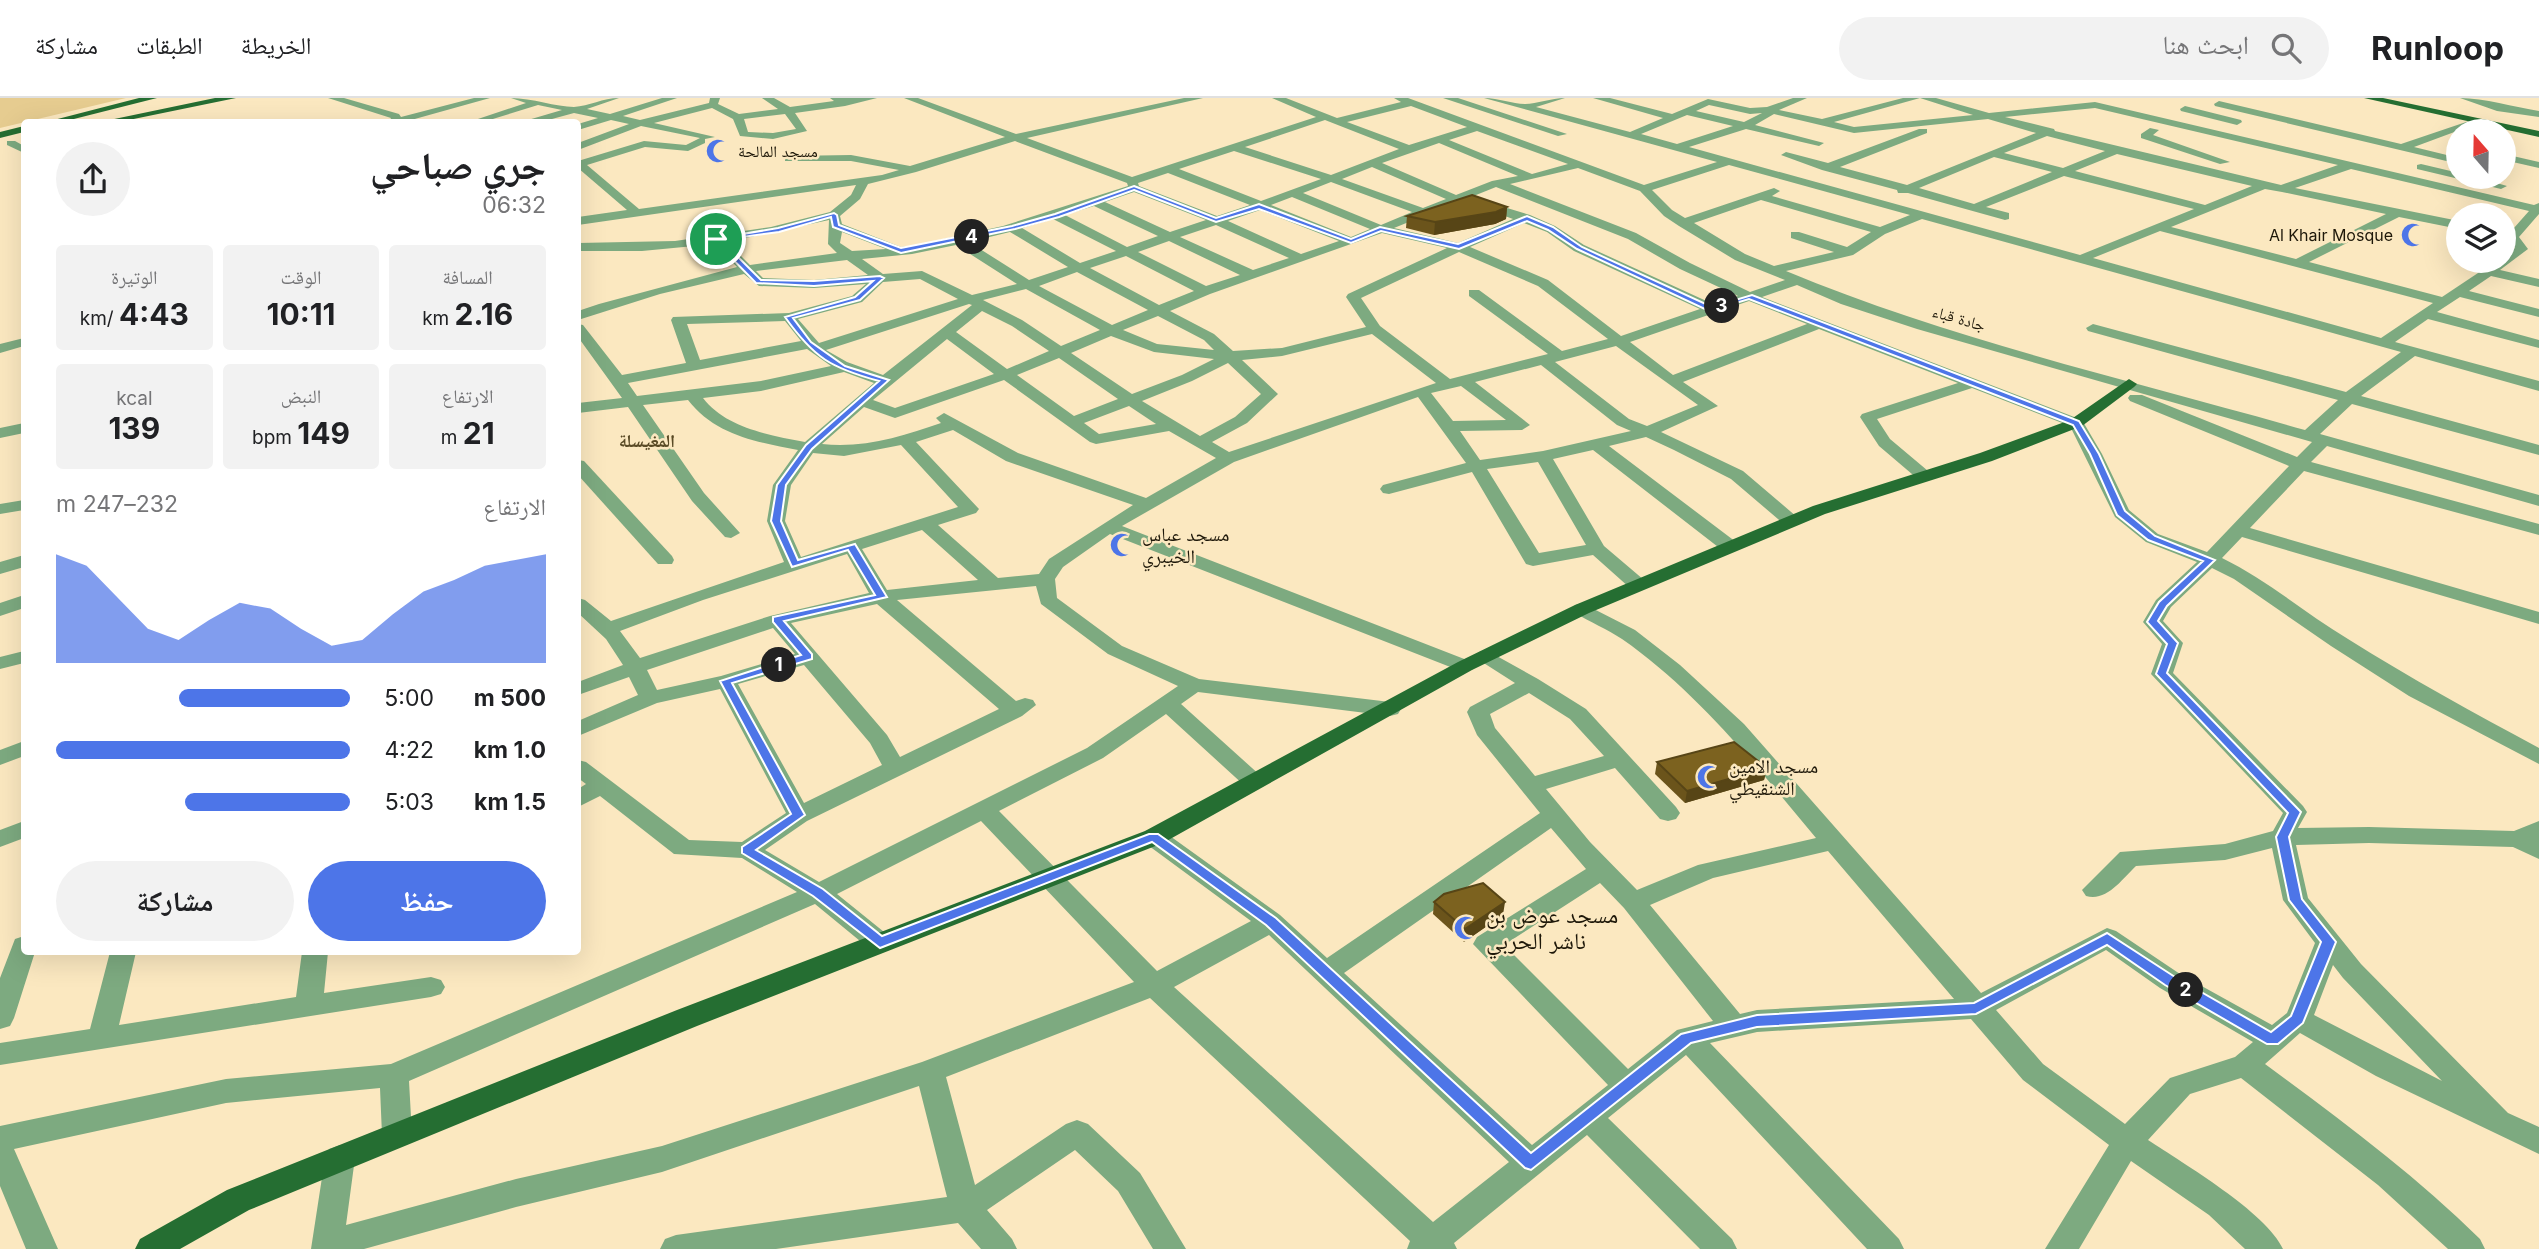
<!DOCTYPE html>
<html lang="ar">
<meta charset="utf-8">
<style>
:root{--surface:#fff;--page:#f2f2f2;--text:#202124;--muted:#757577;--line:#e0e0e0;--accent:#4d75e8}
body{margin:0;font-family:Inter,"Noto Naskh Arabic",sans-serif;background:var(--page);color:var(--text);direction:rtl;height:100vh;display:flex;flex-direction:column;font-size:26px;white-space:nowrap}
*{box-sizing:border-box;margin:0}
p{font-size:23px;color:var(--muted)}
.icon{flex:none;width:38px;height:38px;fill:none;stroke:currentColor;stroke-width:2;stroke-linecap:round;stroke-linejoin:round}
.map{position:relative;flex:1;overflow:hidden;direction:ltr}
.drawer{position:absolute;left:21px;top:21px;width:560px;height:836px;display:flex;flex-direction:column;background:var(--surface);border-radius:7px;box-shadow:0 7px 28px #0002;direction:rtl}
.drawer>*{flex:none}
.needle{width:46px;rotate:340deg}
.fabs{position:absolute;left:2446px;top:21px;display:grid;gap:14px}
.fabs a{display:grid;place-items:center;width:70px;height:70px;border-radius:50%;background:var(--surface);box-shadow:0 7px 28px #0002;font-size:35px}
.pin{position:absolute;display:grid;place-items:center;width:60px;height:60px;color:#fff;margin:-30px;border:4px solid #fff;border-radius:50%;box-shadow:0 2px 7px #0007}
.km{position:absolute;width:35px;height:35px;margin:-18px;border-radius:50%;background:#222;color:#fff;font-size:19px;line-height:35px;text-align:center}
.round{display:grid;place-items:center;flex:none;width:74px;height:74px;border-radius:37px;background:var(--page)}
.summary{display:flex;align-items:center;justify-content:space-between;height:119px;padding:0 35px}
h1{font-size:38px;font-weight:700;line-height:52px}
.metrics{display:grid;grid-template-columns:repeat(3,1fr);gap:10px;height:119px;padding:7px 35px}
.metrics div{display:grid;align-content:center;border-radius:7px;background:var(--page);text-align:center}
.metrics b{font-size:30px;font-weight:700}
.metrics small{font-size:19px;font-weight:400}
.metrics p{font-size:19px}
.chart{height:196px;padding:14px 35px}
.chart p{display:flex;justify-content:space-between}
.chart svg{width:100%;height:126px;margin-top:7px;fill:var(--accent);opacity:.7}
.action{display:flex;gap:14px;margin-top:auto;padding:14px 35px}
.action a{flex:1;height:80px;border-radius:42px;background:var(--accent);color:#fff;font-size:28px;font-weight:700;line-height:80px;text-align:center}
.action a+a{background:var(--page);color:var(--text)}
ul{padding:0 35px;list-style:none;font-size:23px}
li{display:grid;grid-template-columns:112px 84px 1fr;align-items:center;height:52px}
li i{height:18px;border-radius:9px;background:var(--accent)}
header{display:flex;align-items:center;gap:42px;box-sizing:border-box;height:98px;padding:0 35px;background:var(--surface);border-bottom:2px solid var(--line)}
header strong{font-size:33px}
nav{display:flex;gap:38px;margin-inline-start:auto;font-size:24px}
.search{width:490px;height:63px;background:var(--page);display:flex;align-items:center;gap:18px;box-sizing:border-box;padding:0 24px;border-radius:38px;color:var(--muted);font-size:26px}
.map>svg:first-child{display:block}
</style>
<header>
<strong>Runloop</strong>
<div class="search"><svg class="icon" aria-label="search" viewBox="0 0 24 24"><circle cx="10" cy="10" r="6"/><path d="M15 15l6 6"/></svg>ابحث هنا</div>
<nav><a>الخريطة</a><a>الطبقات</a><a>مشاركة</a></nav>
</header>
<div class="map">
<svg width="2539" height="1151" viewBox="0 0 2539 1151">
<rect width="100%" height="100%" fill="#fbe8c0"/>
<!-- green -->
<polygon fill="#e6cc90" points="0,0 126,0 0,30"/>
<g fill="none" stroke-linecap="round" stroke-linejoin="round">
<!-- minor -->
<g fill="#7daa80" fill-rule="evenodd">
<polygon points="328,0 344,0 399,16 401,19 474,0 490,0 404,24 389,24 391,20"/>
<path d="M511,0C532,0 556,9 574,9C589,8 603,0 619,0L587,11L610,16L662,0H677L623,18L640,22L709,5L710,0H720L718,6L739,16L778,11L762,0H774L790,9L834,3L830,0H877L845,8L795,15L807,33L773,41L740,38L733,21L712,10L654,25L715,39L705,41V45L688,53L645,49L587,67L639,111L882,77L899,72L851,63H785V59L789,58L851,57L910,68L1005,39L904,0H918L1016,36L1184,0H1203L1027,40L1132,79L1316,19L1272,0H1286L1337,20L1401,4L1394,0H1408L1644,87L1717,64L1484,0C1499,0 1512,6 1525,6C1537,6 1551,0 1565,0L1536,9L1630,34L1663,20L1593,0H1610L1672,16L1708,1L1750,10L1767,9L1793,0H1807L1779,12L1822,21L1903,0H1920L1834,24L1854,29L1973,17L1920,0H1936L1989,15L2095,4L2534,107L2539,105V116L2519,139L2528,151L2500,172L2539,181V189L2491,178L2469,193L2539,211V219L2460,199L2437,214L2539,242V250L2428,221L2395,244L2539,283V293L2415,258L2361,298L2539,347V357L2352,306L2320,336L2539,397V408L2327,348L2311,364L2539,426V437L2304,373L2250,430L2539,514V526L2242,439L2222,460C2267,482 2305,515 2348,541C2410,580 2474,615 2539,650V666L2409,598L2331,548L2234,481L2212,470L2171,509L2163,523L2183,545L2173,575L2303,708L2307,714L2298,730L2369,729L2514,733L2539,723V761L2513,749L2369,745L2296,747L2308,800L2361,866L2508,1015L2539,1029V1056L2376,978L2300,935L2265,966C2340,1021 2414,1076 2480,1141L2485,1151H2448L2378,1087L2241,980L2190,996L2148,1042C2184,1066 2266,1114 2283,1151H2245L2209,1117L2131,1063L2079,1151H2045L2109,1047L2023,982L1971,921L1757,934L1710,945L1899,1141L1904,1151H1867L1686,957L1608,1020L1732,1141L1737,1151H1700L1587,1037L1454,1145L1457,1151H1407L1410,1143L1150,900L946,979L975,1087L1066,1026L1077,1022L1088,1026L1140,1075L1186,1151H1153L1118,1093L1075,1052L987,1112L1012,1141L1017,1151H981L958,1125L776,1151H660L665,1141L676,1137L947,1099L919,988L662,1074L516,1109L364,1151H311L325,1060L329,1051L340,1047L351,1051L355,1060L346,1127L516,1081L662,1048L922,964L1134,884L981,723L837,796L889,838L893,845L889,852L880,855L871,852L815,806L409,983L412,1037L408,1046L397,1050L386,1046L382,1037L380,990L226,1005L14,1051L58,1151H26L0,1088V1028L226,981L391,966L797,794L742,760L674,756L600,698L578,709V691L586,686L578,680V662L586,664L689,742L742,744L786,715L720,591L657,605L578,638V623L638,597L629,579L578,597V584L623,567L606,541L578,515V500L585,502L611,523L784,464L767,423L773,387L798,352C756,344 715,337 688,302L643,307L704,395L740,435L731,440L725,439L692,403L628,309L578,315V305L622,300L578,239V226L583,227L622,277L686,265L671,222L673,219L789,215L852,198L866,186L814,190L759,188L744,176L660,196L578,222V213L599,206L737,169L715,146L642,153H578V145L675,143L771,129L830,114L851,97L856,87L578,127V119L627,112L578,70V63L644,43L686,47L700,40L641,28L578,52V45L629,26L611,22L578,32V26L598,20L574,15L541,24H527L528,22L562,12L538,7L483,24H469L526,5ZM1709,7L1750,16L1762,15L1744,24L1696,13ZM1411,8L1467,29L1409,47L1347,24ZM2095,10L2338,67L2281,87L2055,33L2054,31L2005,19ZM785,16L796,31L773,35L748,34L744,21ZM1774,16L1854,35L1988,21L2036,35L1907,87L1840,69L1927,35V31H1919L1828,65L1786,54L1781,57L1822,72L1897,92L1898,95H1908L2005,122L2009,121V115L1986,109L2064,78L2194,111L2080,157L1689,49L1746,31L1819,48L1824,45L1755,27ZM1687,17L1733,28L1677,46L1641,36ZM1325,22L1399,51L1331,77L1245,49ZM1477,33L1568,66L1532,76L1449,42ZM2047,38L2105,53L2063,70L2004,55ZM1015,43L1127,85L1128,88L1003,128L912,148L901,149L842,126L840,118L860,101L868,86L916,74ZM1439,45L1518,78L1492,83L1456,97L1382,65ZM1234,53L1321,81L1261,103L1179,71ZM2117,56L2252,88L2205,107L2075,73ZM1994,59L2052,74L1974,106L1919,90ZM1729,67L1910,117L1880,129L1772,98L1780,93L1774,90L1685,120L1672,112L1652,92ZM1372,69L1446,101L1423,110L1342,81ZM1578,70L1640,93L1664,118L1679,128L1735,162L1785,182L1750,194L1690,165L1636,135L1510,86ZM2351,71L2529,113L2506,139L2515,150L2504,157V163H2496L2442,199L2309,164L2399,119L2459,131V123L2295,90ZM1168,75L1250,107L1217,118L1139,88L1138,85ZM1331,84L1412,114L1381,127L1303,95ZM1496,89L1628,141L1680,171L1738,198L1713,206L1584,147L1555,128L1530,117L1471,99ZM2265,91L2282,94L2386,116L2296,161L2171,129ZM1134,94L1206,122L1170,134L1105,104ZM1292,99L1370,131L1351,139L1271,107ZM1761,102L1871,134L1847,149L1799,134H1791V140L1834,154L1774,168L1745,156L1694,125ZM1458,104L1475,107L1513,121L1458,145L1394,130ZM1094,108L1158,138L1127,149L1065,117ZM1260,112L1339,143L1301,156L1228,123ZM1053,121L1116,153L1080,165L1022,130ZM1922,121L2401,254L2346,294L2093,226L2086,230L2088,233L2338,302L2305,332C2133,283 1952,242 1786,173L1853,157L1885,136ZM829,122L828,146L837,155L750,167L727,144ZM1524,125L1547,134L1574,153L1700,211L1621,238L1548,182L1470,149ZM1216,127L1289,160L1253,172L1180,139ZM2160,133L2433,205L2381,240L2093,160ZM842,134L886,151L852,153L840,145ZM1010,134L1068,169L1029,182L969,144ZM1382,135L1447,150L1348,196L1346,199L1366,229L1282,250L1233,253L1214,236L1170,213L1210,196ZM1169,143L1240,177L1206,188L1138,154ZM956,147L1017,186L972,197L922,173L883,176L862,161L912,156ZM1459,154L1538,188L1608,241L1562,253L1479,192H1469V198L1548,256L1450,281L1380,228L1361,200ZM1126,158L1194,193L1159,207L1090,170ZM847,162L868,177L814,182L763,180L756,173ZM1077,174L1148,212L1112,227L1039,188ZM920,181L958,201L819,245L798,221L862,204L883,184ZM1797,187L1841,206L1917,231L2312,344L2297,359L2142,297H2130L2128,300L2130,303L2289,368L2207,454L2158,436L2129,412L2102,356L2082,322L1762,199ZM1026,191L1100,232L1061,248L1022,222L983,202ZM1749,203L1807,226L1673,277L1630,244ZM969,206L972,207L883,277L847,264L826,252ZM982,213L1012,228L1049,253L1007,271L956,234ZM1158,218L1204,242L1214,252L1157,246L1123,232ZM785,223L801,243L700,262L687,226ZM1819,231L1958,285L1862,316L1860,319L1879,348L1919,382L1925,383L1934,378L1890,341L1877,321L1972,290L2070,328L2115,419L2146,444L2197,464L2156,502L2143,524L2162,546L2151,576L2283,715L2273,733L2225,746L2120,754L2082,792L2086,798C2107,804 2122,781 2136,768L2225,762L2272,750L2283,802L2315,845L2287,915L2272,927L2180,876L2116,833L2107,830L1981,895L1744,626L1680,567L1635,532L1582,505L1575,507L1572,511L1575,515C1590,524 1607,531 1622,541C1698,594 1757,669 1816,740L1698,767L1637,792L1590,744L1546,691L1615,670L1660,721L1668,723L1676,721L1680,715L1676,709L1586,611L1538,581L1486,552L1479,554L1476,558L1479,562L1515,585L1470,609L1467,614L1477,637L1540,715L1327,860L1280,817L1163,733L1154,731L1145,733L1142,739L1145,745L1251,823L1157,873L999,713L1103,660L1166,616L1246,689L1254,691L1262,689L1266,684L1262,679L1181,606L1198,594L1390,618L1398,616L1401,611L1398,606L1390,604L1199,581L1122,548L1057,500L1055,481L1063,469L1110,436L1458,572H1472L1475,568L1472,564L1122,428L1234,364L1418,299L1466,365L1383,387L1380,391L1383,395L1389,396L1472,374L1526,466L1533,468L1593,457L1630,490H1644L1647,486L1644,482L1604,448L1553,361L1593,352L1722,452H1736L1738,448L1736,444L1609,348L1646,339L1674,352L1731,381L1785,427H1797L1800,423L1797,419L1743,373L1661,334L1718,308L1683,284ZM1372,236L1436,285L1229,354L1212,344L1247,325L1278,296L1242,262L1282,258ZM1111,238L1154,254L1214,261L1182,277L1132,296L1071,255ZM947,241L994,276L895,310L873,302ZM1616,248L1698,307L1647,328L1629,321L1555,264ZM807,251L831,268L761,283L637,298L628,285ZM1059,260L1118,301L1074,318L1017,277ZM1228,265L1261,296L1235,319L1200,338L1142,303L1192,283ZM1541,267L1617,327L1631,333L1543,353L1480,362L1460,333L1522,332L1530,327L1475,284ZM844,274L874,285L805,344C769,337 726,330 703,300L761,293ZM1004,282L1090,344L1096,346L1169,333L1216,360L1146,400L1018,355L944,315L936,320L941,325C904,338 862,351 822,346L864,309L895,320ZM1461,288L1506,322L1453,323L1431,295ZM1129,308L1156,326L1099,336L1084,325ZM953,332L1006,363L1133,407L1049,461L1039,476L998,480L938,427L976,415L979,411L916,344ZM901,347L958,409L801,459L785,423L791,387L813,355L844,358ZM1538,364L1586,447L1539,455L1487,371ZM922,432L978,482L887,492L862,451ZM847,456L869,495L770,518L640,560L620,533L703,502ZM1036,488L1041,506L1108,556L1178,588L1087,650L819,784L765,752L807,723L1022,618L1036,607L1033,602L1025,600L1016,603L897,502ZM877,506L999,611L900,659L887,637L791,525ZM773,530L795,556L721,578L657,592L647,572ZM804,567L870,645L882,667L804,705L738,586ZM1529,595L1570,621L1604,658L1535,678L1495,630L1490,616ZM1551,730L1586,771L1477,839L1473,846L1608,987L1532,1047L1344,875ZM1828,753L1954,901L1757,912L1740,916L1650,807L1713,780ZM1600,785L1624,810L1713,923L1677,932L1628,971L1504,847ZM1269,837L1509,1064L1433,1124L1174,889ZM2106,852L2160,890L2253,944L2235,959L2170,980L2125,1026L2043,966L1996,912ZM2333,867L2343,880L2442,983L2314,917Z"/>
<polygon points="1443,0 1458,0 1567,36 1558,38"/>
<path d="M2460,0C2484,0 2514,9 2539,13V19L2497,13Z"/>
<polygon points="2219,3 2401,46 2475,21 2484,23 2414,49 2459,60 2459,66 2215,8 2214,6"/>
<polygon points="2185,8 2241,22 2242,24 2237,27 2181,13 2180,11"/>
<polygon points="2150,30 2159,32 2153,37 2230,64 2220,66 2141,40 2141,36"/>
<polygon points="7,43 15,43 24,48 24,55 7,47"/>
<polygon points="2504,56 2539,64 2539,70 2504,62"/>
<polygon points="2421,66 2459,75 2459,79 2476,79 2507,88 2501,91 2417,71 2417,67"/>
<polygon points="24,240 24,248 0,255 0,246"/>
<polygon points="24,325 24,335 0,340 0,330"/>
<polygon points="578,362 584,363 672,458 674,462 672,466 658,466 578,377"/>
<polygon points="24,402 24,412 0,416 0,406"/>
<polygon points="24,457 24,469 0,476 0,464"/>
<polygon points="24,497 24,510 0,518 0,505"/>
<polygon points="24,553 24,565 0,571 0,559"/>
<polygon points="24,643 24,658 0,667 0,652"/>
<polygon points="24,723 24,740 0,749 0,732"/>
<polygon points="24,838 24,854 35,854 14,920 10,928 0,931 0,880 15,841"/>
<polygon points="110,854 136,854 119,927 296,899 302,854 328,854 324,895 431,879 441,882 445,889 441,896 431,899 0,967 0,945 90,931"/>
</g>
<!-- major -->
<g fill="#256e32" fill-rule="evenodd">
<polygon points="139,0 157,0 62,24 46,24"/>
<polygon points="215,0 236,0 119,24 100,24"/>
<polygon points="2364,0 2383,0 2539,33 2539,39"/>
<polygon points="24,28 24,34 0,40 0,34"/>
<polygon points="2129,281 2137,286 2134,289 2082,328 1992,363 1825,416 1589,515 1472,572 1163,745 697,928 249,1112 180,1151 135,1151 140,1141 227,1092 677,912 1145,733 1458,564 1575,507 1813,408 1980,355 2070,322"/>
</g>
</g>
<!-- wall -->
<g fill="#6b541b">
<polygon points="1507,109 1506,121 1495,126 1434,137 1406,130 1407,118"/>
<polygon points="1657,664 1767,670 1764,682 1685,705 1655,676"/>
<polygon points="1434,804 1503,817 1464,844 1433,816"/>
</g>
<!-- shaded-wall -->
<g fill="#574516">
<polygon points="1507,109 1506,121 1495,126 1434,137 1435,124"/>
<polygon points="1767,670 1764,682 1685,705 1687,693"/>
<polygon points="1505,804 1503,817 1464,844 1465,831"/>
</g>
<!-- building -->
<g fill="#7c621f" stroke="#574516" stroke-width="2">
<polygon points="1472,97 1507,109 1496,114 1435,124 1407,118"/>
<polygon points="1734,644 1767,670 1687,693 1657,664"/>
<polygon points="1483,785 1505,804 1465,831 1434,804 1444,796"/>
</g>
<!-- route -->
<path fill="#4d75e8" stroke="#fff" stroke-width="2" fill-rule="evenodd" d="M1134,88L1216,120L1259,106L1351,141L1380,129L1458,146L1527,118L1553,129L1582,149L1712,209L1752,197L2079,323L2099,356L2125,413L2155,438L2215,462L2167,508L2158,523L2178,545L2167,575L2301,714L2289,739L2302,801L2336,844L2303,925L2278,946H2267L2165,887L2107,847L1976,916L1757,929L1691,945L1531,1072L1525,1070L1266,827L1152,744L880,850L813,798L742,755V749L791,716L720,583L801,557L773,524V519L875,497L848,452L792,469L771,423L777,387L806,347L879,283C831,270 814,260 785,219L855,199L873,183L814,188L756,185L713,141L778,130L834,115L837,117L839,127L901,150L1012,128L1055,116ZM1134,92L1216,124L1259,111L1351,145L1381,133L1459,151L1527,123L1548,132L1577,151L1709,213L1749,201L2073,327L2090,356L2117,417L2148,442L2203,463L2159,504L2147,524L2167,546L2156,576L2288,715L2276,739L2289,802L2321,844L2291,918L2271,934L2175,879L2107,835L1974,905L1757,917L1681,936L1531,1055L1276,820L1158,736H1149L882,838L823,791L756,752L805,717L732,585L812,561V556L784,523L887,499L855,446L798,462L781,423L786,387L812,351L889,282L845,268L811,244L793,220L860,202L884,180L880,178L814,183L761,182L721,142L779,134L831,119L833,129L901,155L1015,131L1059,119Z"/>
<!-- icons -->
<defs>
<g id="mosque-bare" transform="scale(1.89)"><path d="M3.5-4.9A6 6 0 1 0 3.5 4.9A5 5 0 1 1 3.5-4.9Z" fill="#4d75e8" stroke="#fbe8c0" stroke-width="2.5" paint-order="stroke"/></g>
</defs>
<g fill-rule="evenodd">
<use href="#mosque-bare" x="718" y="53"/>
<use href="#mosque-bare" x="2413" y="137"/>
<use href="#mosque-bare" x="1122" y="447"/>
<use href="#mosque-bare" x="1709" y="679"/>
<use href="#mosque-bare" x="1466" y="830"/>
</g>
<g text-anchor="middle" stroke-width="5" stroke-linejoin="round" paint-order="stroke">
<!-- far-poi labels -->
<g font-size="16" fill="#1e1809" stroke="#fbe8c0" text-anchor="start">
<text x="738" y="59">مسجد المالحة</text>
<text x="2393" y="143" text-anchor="end">Al Khair Mosque</text>
</g>
<!-- far-street labels -->
<g font-size="16" fill="#1e1809" stroke="#fbe8c0">
<text transform="translate(1959 220) rotate(16)" y="6">جادة قباء</text>
</g>
<!-- far-neighbourhood labels -->
<g font-size="18" font-weight="bold" fill="#594a25" stroke="#fbe8c0">
<text x="647" y="349">المغيسلة</text>
</g>
<!-- poi labels -->
<g font-size="19" fill="#1e1809" stroke="#fbe8c0" text-anchor="start">
<text x="1142" y="443">مسجد عباس<tspan x="1142" dy="22">الخيبري</tspan></text>
<text x="1729" y="675">مسجد الامين<tspan x="1729" dy="22">الشنقيطي</tspan></text>
</g>
<!-- near-poi labels -->
<g font-size="23" fill="#1e1809" stroke="#fbe8c0" text-anchor="start">
<text x="1486" y="825">مسجد عوض بن<tspan x="1486" dy="26">ناشر الحربي</tspan></text>
</g>
</g>
</svg>
<div class="fabs">
<a><svg class="needle" viewBox="-14 -14 28 28"><path d="M0-13l5 13h-10z" fill="#e53935"/><path d="M0 13l5-13h-10z" fill="#757577"/></svg></a>
<a><svg class="icon" aria-label="layers" viewBox="0 0 24 24"><path d="M12 4l9 5-9 5-9-5zM3 14l9 5 9-5"/></svg></a>
</div>
<div class="pin" style="left:716px;top:141px;background:#1e9e55"><svg class="icon" aria-label="arrive" viewBox="0 0 24 24"><path d="M6 21V4h12l-3 4 3 4H6"/></svg></div>
<b class="km" style="left:779px;top:567px">1</b>
<b class="km" style="left:2186px;top:892px">2</b>
<b class="km" style="left:1722px;top:208px">3</b>
<b class="km" style="left:972px;top:139px">4</b>
<section class="drawer">
<div class="summary"><div><h1>جري صباحي</h1><p>06:32</p></div><a class="round"><svg class="icon" aria-label="share" viewBox="0 0 24 24"><path d="M12 15V3M7 8l5-5 5 5M5 13v7h14v-7"/></svg></a></div>
<div class="metrics">
<div><p>المسافة</p><b>2.16<small> km</small></b></div>
<div><p>الوقت</p><b>10:11</b></div>
<div><p>الوتيرة</p><b>4:43<small> /km</small></b></div>
</div>
<div class="metrics">
<div><p>الارتفاع</p><b>21<small> m</small></b></div>
<div><p>النبض</p><b>149<small> bpm</small></b></div>
<div><p>kcal</p><b>139</b></div>
</div>
<div class="chart"><p><span>الارتفاع</span>232–247 m</p>
<svg viewBox="0 0 160 44" preserveAspectRatio="none"><path d="M0 44V6L10 10L20 21L30 32L40 36L50 29L60 23L70 25L80 32L90 38L100 36L110 27L120 19L130 15L140 10L150 8L160 6V44z"/></svg>
</div>
<ul>
<li><b>500 m</b>5:00<i style="width:58%"></i></li>
<li><b>1.0 km</b>4:22<i style="width:100%"></i></li>
<li><b>1.5 km</b>5:03<i style="width:56%"></i></li>
</ul>
<div class="action"><a>حفظ</a><a>مشاركة</a></div>
</section>
</div>
